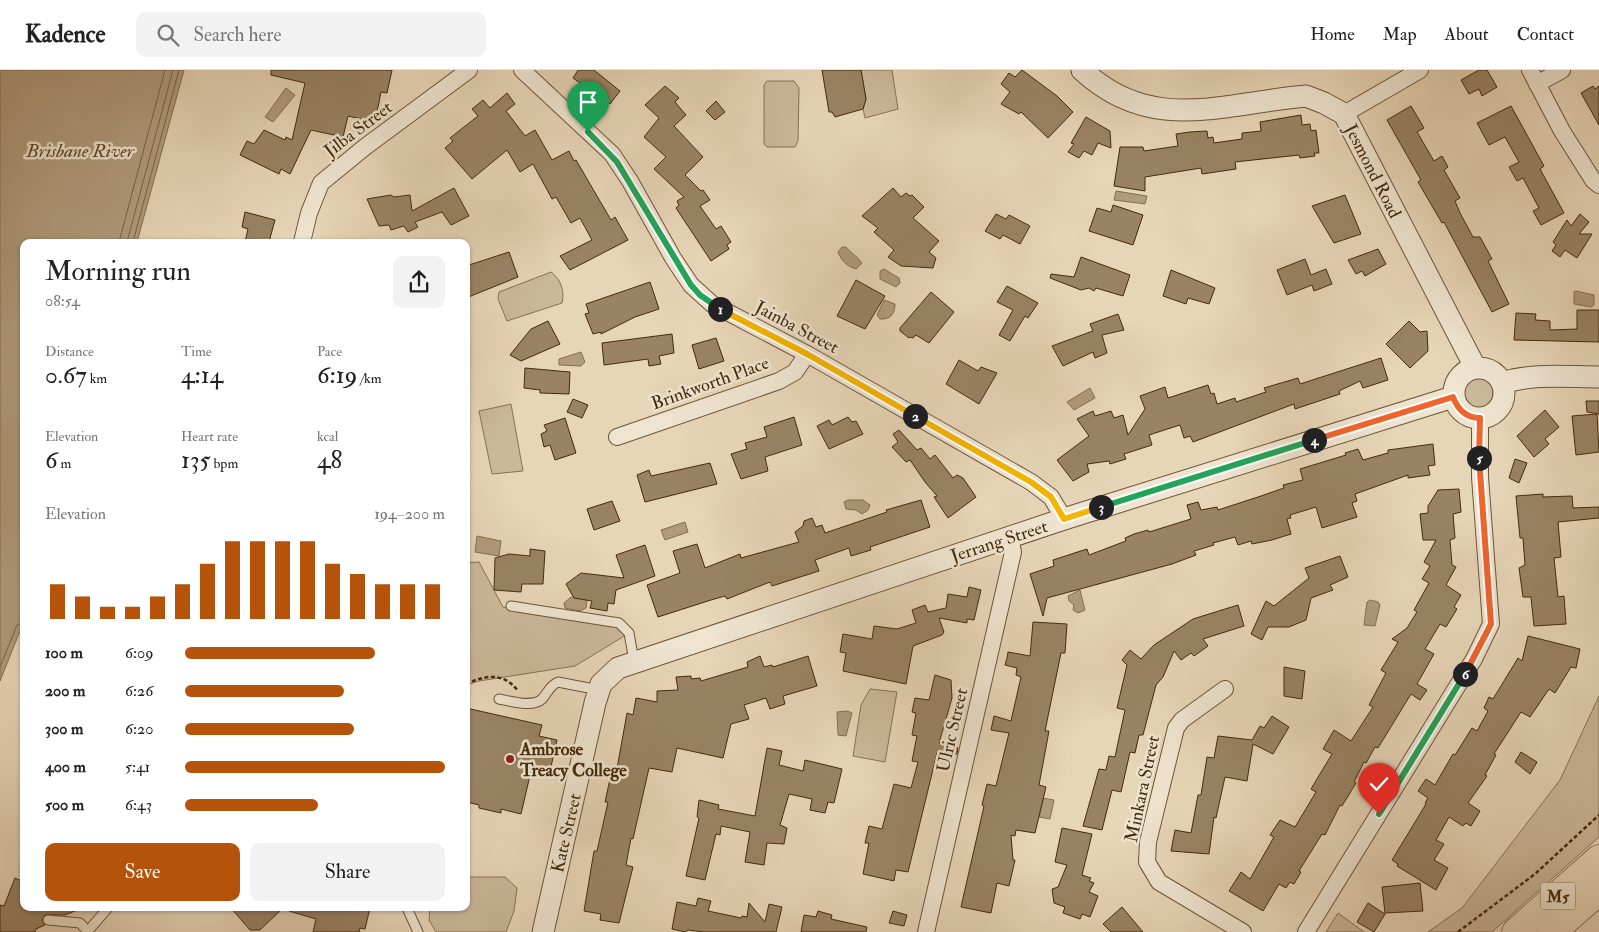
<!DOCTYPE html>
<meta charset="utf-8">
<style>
:root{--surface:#fff;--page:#f2f2f2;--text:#222;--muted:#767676;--line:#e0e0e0;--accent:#b45309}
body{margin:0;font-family:"IM FELL Double Pica",serif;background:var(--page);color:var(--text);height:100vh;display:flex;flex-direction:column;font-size:19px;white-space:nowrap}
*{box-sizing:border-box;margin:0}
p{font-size:16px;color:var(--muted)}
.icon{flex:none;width:28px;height:28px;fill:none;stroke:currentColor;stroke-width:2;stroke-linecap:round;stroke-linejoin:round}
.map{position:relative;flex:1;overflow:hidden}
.drawer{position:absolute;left:20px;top:169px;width:450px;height:672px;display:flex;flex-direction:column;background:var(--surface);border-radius:10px;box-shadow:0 1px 4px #0004}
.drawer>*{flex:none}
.pin{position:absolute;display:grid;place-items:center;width:42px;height:42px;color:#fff;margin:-51px -21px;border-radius:50% 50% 50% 0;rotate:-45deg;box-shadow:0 0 5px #0007}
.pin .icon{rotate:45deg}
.km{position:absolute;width:25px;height:25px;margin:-12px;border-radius:50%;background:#222;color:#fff;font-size:14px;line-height:25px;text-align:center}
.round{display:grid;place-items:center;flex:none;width:52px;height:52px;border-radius:10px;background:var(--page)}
.summary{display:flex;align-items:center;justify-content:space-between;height:85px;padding:0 25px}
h1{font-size:28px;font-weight:600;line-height:38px}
.figures{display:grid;grid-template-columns:repeat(3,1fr);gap:8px;height:85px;padding:5px 25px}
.figures div{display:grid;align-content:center}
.figures b{font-size:25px;font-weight:600}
.figures small{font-size:14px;font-weight:400}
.figures p{font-size:14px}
.chart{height:140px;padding:10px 25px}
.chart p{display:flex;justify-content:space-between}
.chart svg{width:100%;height:90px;margin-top:5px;stroke:var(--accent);stroke-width:6}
.button{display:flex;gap:10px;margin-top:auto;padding:10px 25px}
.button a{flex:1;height:58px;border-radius:10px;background:var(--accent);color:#fff;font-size:20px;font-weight:600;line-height:58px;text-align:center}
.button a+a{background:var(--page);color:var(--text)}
ul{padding:0 25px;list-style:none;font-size:16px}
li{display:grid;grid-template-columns:80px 60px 1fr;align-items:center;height:38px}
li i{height:12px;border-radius:6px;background:var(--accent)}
header{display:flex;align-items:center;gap:30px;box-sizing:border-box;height:70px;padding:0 25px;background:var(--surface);border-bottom:1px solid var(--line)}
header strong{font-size:24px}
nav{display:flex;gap:28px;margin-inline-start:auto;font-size:18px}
.search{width:350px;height:45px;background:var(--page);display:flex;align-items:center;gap:12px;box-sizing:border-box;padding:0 18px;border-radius:10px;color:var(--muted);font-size:19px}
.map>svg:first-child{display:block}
</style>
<header>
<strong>Kadence</strong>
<div class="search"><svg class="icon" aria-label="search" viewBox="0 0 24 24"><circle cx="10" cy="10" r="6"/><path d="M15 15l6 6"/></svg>Search here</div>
<nav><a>Home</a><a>Map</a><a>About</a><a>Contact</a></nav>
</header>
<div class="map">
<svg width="1599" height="862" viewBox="0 0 1599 862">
<rect width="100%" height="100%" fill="#e7d5b7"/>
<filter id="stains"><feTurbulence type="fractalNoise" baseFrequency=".004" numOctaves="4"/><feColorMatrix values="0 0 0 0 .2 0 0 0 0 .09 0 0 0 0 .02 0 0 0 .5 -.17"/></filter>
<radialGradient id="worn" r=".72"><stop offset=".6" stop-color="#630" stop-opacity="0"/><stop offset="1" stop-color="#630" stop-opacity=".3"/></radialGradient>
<!-- green -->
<g fill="#cbb89a" stroke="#887152">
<polygon points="861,0 892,0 898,39 865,48 863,39 866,29"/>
<polygon points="767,11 794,11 799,18 798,71 795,77 767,77 764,74 764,15"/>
<path d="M551,202C561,209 565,222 562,233L507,251L498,229L499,222Z"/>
<circle cx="1476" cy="323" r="17"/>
<polygon points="511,334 523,401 492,404 479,341"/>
<polygon points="479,492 503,537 617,554 626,565 575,596 479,611 466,615 466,493"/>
<polygon points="870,619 897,622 885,692 853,686 861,635"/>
<polygon points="1599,626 1599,767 1492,862 1428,862 1462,838 1560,710"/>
<polygon points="466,807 505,807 517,818 514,841 506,862 436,862 429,850 430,838 466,838"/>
<polygon points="1338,843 1364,862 1326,862"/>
</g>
<!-- water -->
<g fill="#b09b7c" stroke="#856e4e">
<polygon points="0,0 184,0 137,172 24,172 24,551 0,611"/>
<polygon points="286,18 295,25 273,52 265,47"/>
<polygon points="1116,121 1147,126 1145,134 1114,130"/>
<path d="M842,177H846C851,183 858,187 862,193L856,199C846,196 842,191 838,182Z"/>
<polygon points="884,199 899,208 900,213 896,217 880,209 880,201"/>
<polygon points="1576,221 1594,225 1594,235 1591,237 1574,234 1574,222"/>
<path d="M884,230L895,234C895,244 890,250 880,249L877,245Z"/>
<polygon points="581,282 585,292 581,296 559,295 559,289"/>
<polygon points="1090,318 1095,328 1074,340 1067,332"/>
<polygon points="848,430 863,430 870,435 868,440 862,444 856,440 846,439 844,432"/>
<polygon points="685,452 688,462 665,470 661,460"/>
<polygon points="477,466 501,471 499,486 475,482"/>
<polygon points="1080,520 1085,540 1078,543 1073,540 1074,535 1069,531 1068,526"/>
<polygon points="571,527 587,530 586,538 580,541 565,538 564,533"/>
<polygon points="1370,530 1378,532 1380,535 1375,556 1364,555 1367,532"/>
<polygon points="847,641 852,643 846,666 838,665 837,642"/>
<polygon points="1043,728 1054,730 1050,749 1039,747"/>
</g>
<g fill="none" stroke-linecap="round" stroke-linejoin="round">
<!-- shore -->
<g stroke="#7a6243" stroke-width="1">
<polyline points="119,172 165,0"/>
<polyline points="127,172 173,0"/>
<polyline points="133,172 179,0"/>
<polyline points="0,597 17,555 24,552"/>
</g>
</g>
<!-- building -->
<g fill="#998364" stroke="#442a0a">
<polygon points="271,0 392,0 387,23 381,22 375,52 348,46 343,67 311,60 290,104 281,99 279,104 240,85 247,71 254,74 264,60 285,70 286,67 292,70 305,13 271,5"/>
<polygon points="578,0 594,0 620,21 610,34 573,8"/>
<polygon points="822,0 861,0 866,29 863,39 835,47 832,42 829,42"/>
<polygon points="1022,0 1057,26 1073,42 1048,68 1021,42 1019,44 1001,34 1010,22 1001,14 1009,3 1015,7"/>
<polygon points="1479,0 1487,0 1497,17 1482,26 1479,19 1469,24 1461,10"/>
<polygon points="665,16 679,28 675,32 686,45 674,56 703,87 685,105 701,121 703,120 710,130 700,136 716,159 721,156 731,172 727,175 729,179 711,191 676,138 679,135 677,131 684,127 654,99 666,87 644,67 659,48 645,35"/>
<polygon points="1593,16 1595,19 1599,16 1599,55 1581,23"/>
<polygon points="507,23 515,34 506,41 525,66 535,60 552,90 569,81 574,91 576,90 611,150 615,147 628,170 570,200 560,186 592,170 580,148 571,153 556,127 552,129 533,94 520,102 507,80 472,109 445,78 453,71 450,68 478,46 472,39 483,30 490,38"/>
<polygon points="716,31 725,42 715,50 706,41"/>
<polygon points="1411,36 1424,58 1417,62 1434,91 1442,86 1448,97 1444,100 1460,128 1455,131 1460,143 1473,167 1480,167 1492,189 1488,191 1509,234 1492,242 1444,152 1442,153 1418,112 1421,110 1387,50"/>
<polygon points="1511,36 1544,96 1540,99 1564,143 1541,155 1533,141 1539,138 1523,108 1517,111 1509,97 1519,92 1505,67 1489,75 1477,53"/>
<polygon points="1301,45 1302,55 1310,54 1311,61 1316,60 1319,83 1314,83 1315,86 1300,88 1299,85 1235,92 1236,99 1202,104 1201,98 1145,107 1145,121 1114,116 1120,77 1143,77 1144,81 1178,76 1176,64 1190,62 1207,61 1208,68 1213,67 1214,73 1242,69 1242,63 1261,61 1260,52"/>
<polygon points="1086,47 1110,61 1111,78 1098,73 1092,85 1084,81 1079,88 1068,82 1074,74 1071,73"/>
<polygon points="454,118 469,146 451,155 442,142 415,152 418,157 408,162 404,156 391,160 389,155 379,156 367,129 391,125 394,127 410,125 412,141"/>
<polygon points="893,118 901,127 906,123 910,126 912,125 924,137 913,148 939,171 929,182 936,188 933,198 901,196 888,187 894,180 874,162 878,158 862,146"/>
<polygon points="1345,125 1361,164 1334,173 1312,136"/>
<polygon points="1113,135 1143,145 1133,175 1089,161 1097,138 1111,142"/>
<polygon points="245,142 275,150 269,172 245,172 248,159 242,157"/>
<polygon points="996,144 1006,149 1009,145 1030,156 1020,174 1003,165 1000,169 985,161"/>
<polygon points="1580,144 1589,152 1579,164 1592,164 1577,188 1565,180 1560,187 1552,181 1556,175 1553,172 1567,150 1571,156"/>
<polygon points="1378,179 1386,194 1365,206 1362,201 1356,204 1348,190"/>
<polygon points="509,182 518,207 466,228 466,196"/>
<polygon points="1081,187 1130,205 1123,226 1096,218 1094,221 1089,218 1081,220 1050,208 1051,204 1074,207"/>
<polygon points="1305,189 1311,205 1326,199 1332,214 1314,221 1312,215 1287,225 1277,200"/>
<polygon points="1171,200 1215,218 1209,234 1188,228 1186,234 1163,226"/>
<polygon points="856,210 885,226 865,259 837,246"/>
<polygon points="650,212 659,239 635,247 601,264 601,262 593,264 585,244 589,243 586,234"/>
<polygon points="1007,216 1038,233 1028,248 1025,246 1010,271 999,265 1013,240 997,232"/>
<polygon points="931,222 954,242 929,273 916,265 913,268 910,267 909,268 900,261 900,258"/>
<polygon points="1577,240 1599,240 1599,272 1514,270 1516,243 1536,244 1535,250 1550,251 1550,260 1577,259"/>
<polygon points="1118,244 1124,260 1102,265 1107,283 1095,288 1093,282 1063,296 1052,276 1093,261 1090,254"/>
<polygon points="548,251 560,274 521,291 510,285 531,259"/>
<polygon points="1409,251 1420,262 1427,261 1428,281 1410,298 1386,274"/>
<polygon points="672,264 674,283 659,286 661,294 649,296 648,289 604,295 602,273"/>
<polygon points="716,268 724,291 699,299 692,275"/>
<polygon points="1381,288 1388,310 1363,318 1360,311 1339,321 1340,324 1295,339 1294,334 1193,372 1190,366 1184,368 1180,355 1149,365 1152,375 1124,384 1126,389 1110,394 1109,391 1087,394 1089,402 1073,411 1057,390 1089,366 1077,349 1093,341 1095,346 1111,341 1114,348 1123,345 1128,365 1145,339 1140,326 1165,317 1168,328 1208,315 1211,324 1214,323 1217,334 1235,328 1236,332 1266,322 1264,318 1298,308 1300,314"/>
<polygon points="959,290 978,301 981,297 997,303 979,334 946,314"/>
<polygon points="525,298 570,302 569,324 540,323 540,320 524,318"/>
<polygon points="573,329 588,335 582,348 567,342"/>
<polygon points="1586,331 1599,331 1599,344 1587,342"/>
<polygon points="1545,340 1559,357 1545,369 1549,374 1534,387 1517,366"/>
<polygon points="1597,344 1599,382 1576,385 1572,346"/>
<polygon points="794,347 802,375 765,387 768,401 741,409 731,384 747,379 745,373 767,367 764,357"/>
<polygon points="848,347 852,352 856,351 863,364 829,379 817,356 829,350 832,355"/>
<polygon points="565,348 576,383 555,390 550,375 544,377 541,364 547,361 544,355"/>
<polygon points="899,360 917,380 921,378 930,389 935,385 953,408 957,405 963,408 976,427 948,448 934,427 937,426 925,412 910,390 906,392 892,377 898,372 893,364"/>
<polygon points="1433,374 1435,395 1428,396 1430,405 1408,408 1408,405 1355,424 1357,431 1352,433 1357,447 1322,458 1316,437 1290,445 1291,448 1287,449 1291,464 1272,470 1252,474 1251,471 1238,475 1235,467 1213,473 1214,475 1194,481 1196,485 1172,494 1047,528 1043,546 1030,504 1054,496 1053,490 1087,479 1089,485 1126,471 1125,468 1134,464 1148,460 1149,462 1191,449 1187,435 1198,432 1201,440 1217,437 1218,440 1258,427 1284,418 1283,415 1303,410 1300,399 1346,385 1345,383 1358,379 1363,390 1388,383 1388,380"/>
<polygon points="1515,389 1527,393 1519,413 1509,408"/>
<polygon points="710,393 717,414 645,432 637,405 649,400 651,406"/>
<polygon points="1459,419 1461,442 1453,444 1455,468 1450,470 1452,495 1456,497 1446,515 1461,525 1454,537 1457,539 1446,557 1440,554 1425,579 1434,584 1417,614 1427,620 1420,630 1411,624 1378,678 1375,677 1366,693 1364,692 1354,712 1356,713 1342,736 1340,735 1325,765 1322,764 1299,801 1301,802 1294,814 1290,812 1286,818 1279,814 1263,841 1229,821 1241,802 1250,809 1274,767 1270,765 1280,750 1295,757 1316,722 1311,719 1332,684 1323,679 1334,660 1351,671 1373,637 1369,635 1386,603 1381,600 1398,572 1392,569 1407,558 1417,542 1414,540 1429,513 1422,509 1430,496 1424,492 1436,470 1423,470 1420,444 1428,443 1428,436 1438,420"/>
<polygon points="1543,424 1543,427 1572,426 1573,438 1599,437 1599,448 1558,452 1561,487 1554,488 1558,527 1564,526 1566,554 1534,556 1531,527 1523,527 1519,498 1525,495 1523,468 1520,468 1516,426"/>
<polygon points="921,430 930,457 870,477 871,480 851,486 849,478 815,490 819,501 772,516 770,512 727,529 725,526 711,530 658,547 647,515 680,503 673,481 697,474 705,498 740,484 741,488 799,472 795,462 803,456 804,451 812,448 816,457 822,455 825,463 887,442 886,440"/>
<polygon points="612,431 620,451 594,460 587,439"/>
<polygon points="645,475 655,506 616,520 614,534 608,533 607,541 590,538 592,531 574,528 566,514 581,503 624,508 616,485"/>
<polygon points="530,479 545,481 543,514 522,514 521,522 494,520 495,488 509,484 530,486"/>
<polygon points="1340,486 1348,507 1330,515 1333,520 1311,528 1306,550 1289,557 1268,557 1262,570 1251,564 1266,531 1274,536 1309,508 1305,498"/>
<polygon points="969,517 981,520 974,550 967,549 967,553 939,548 944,562 942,565 913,576 906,614 843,601 846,583 840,582 843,564 872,569 874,556 897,559 916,553 912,540 925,535 928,542 946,538 948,524 967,527"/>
<polygon points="1238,535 1244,556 1203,569 1208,576 1194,586 1191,583 1181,590 1174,581 1163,607 1156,615 1143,665 1139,665 1135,683 1130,682 1121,722 1112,720 1102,760 1083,756 1099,699 1106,700 1109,686 1115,687 1125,640 1117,638 1127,595 1122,590 1130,580 1141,589 1154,575 1193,549"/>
<polygon points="1033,552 1067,554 1065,583 1061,583 1045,661 1049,661 1039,715 1046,717 1035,763 1016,760 1015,766 1011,765 1013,790 1015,790 1009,816 997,813 991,843 961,837 984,736 982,735 987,714 996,716 1009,663 991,660 994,646 1011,651 1021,607 1016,605 1017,598 1005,595 1007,588 1008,582 1030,586"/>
<polygon points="1528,566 1580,579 1576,598 1571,597 1555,623 1549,619 1530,647 1521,642 1494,684 1496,685 1485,705 1487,706 1468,733 1480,741 1471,756 1466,753 1463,756 1449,747 1436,770 1444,774 1434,790 1448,798 1436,820 1397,796 1398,794 1392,790 1426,734 1425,733 1428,728 1418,721 1426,709 1435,715 1453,684 1455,685 1472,658 1477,661 1488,641 1484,638 1489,627 1493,629 1518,588 1522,591"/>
<polygon points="760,586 764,597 772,595 773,597 808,586 817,616 783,626 785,634 770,639 766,628 744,635 749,649 731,654 723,688 677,678 672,702 649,698 633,769 631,768 626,795 633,797 619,853 600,850 601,844 584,841 594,781 597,781 608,732 605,732 610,709 615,710 627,643 633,645 636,628 657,632 657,621 678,620 676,607 691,606 691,609 700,608 701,611 748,597 747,592"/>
<polygon points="1284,597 1305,601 1302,629 1284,626"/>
<polygon points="935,605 951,610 952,628 939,673 958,678 957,684 937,683 908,802 896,800 894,811 863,804 869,773 865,773 869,756 882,759 894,714 911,718 918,692 912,691 917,666 912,665 916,643 912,642 915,628 929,630"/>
<polygon points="466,638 542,655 539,666 557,670 550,701 532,697 521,744 501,739 501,743 479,738 479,735 466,732"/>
<polygon points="1272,646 1289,657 1273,684 1253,674 1247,711 1225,707 1216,748 1214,747 1209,784 1171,781 1175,760 1191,763 1198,725 1201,725 1207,687 1214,688 1218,666 1252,670 1260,656 1264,658"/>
<polygon points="767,678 782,681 779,695 803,701 805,690 842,699 834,733 828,732 825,743 810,740 812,729 789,724 780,755 787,758 784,774 767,773 764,795 745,792 750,762 721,756 720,765 716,764 705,810 686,806 699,748 697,747 699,730 719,735 718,739 755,746"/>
<polygon points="1521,682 1537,692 1530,704 1515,692"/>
<polygon points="1062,758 1092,764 1082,805 1091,808 1089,811 1094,813 1089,822 1098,826 1090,847 1082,844 1080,849 1063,843 1065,837 1054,833 1052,819 1058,817 1067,795 1055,792"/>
<polygon points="15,808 24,812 24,838 82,838 65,845 45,845 42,850 45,855 36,859 35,862 0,862 0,835 4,836"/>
<polygon points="1420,813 1423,841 1385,843 1382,817"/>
<polygon points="698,828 711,831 708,841 741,848 742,846 747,847 749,833 765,852 769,834 782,837 776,862 704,862 688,860 685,862 672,859 677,832 696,836"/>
<polygon points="1368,833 1385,844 1374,862 1357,852"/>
<polygon points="1122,837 1143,862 1111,862 1103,854"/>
<polygon points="231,838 283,838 260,860 250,860"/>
<polygon points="289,838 370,838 365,859 360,858 359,862 313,862 316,849 289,841"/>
<polygon points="818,841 832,845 831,849 867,857 866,862 801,862 804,845 816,847"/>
<polygon points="893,841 907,845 904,856 889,853"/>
</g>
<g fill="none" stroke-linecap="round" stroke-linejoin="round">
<!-- service casing -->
<g stroke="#6d5535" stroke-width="11">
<g id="service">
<polyline points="511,536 619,553 629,563 634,591"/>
<path d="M499,629C510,631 533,638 542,629C548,623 549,616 558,612L599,620"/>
<polyline points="407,838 418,862"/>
<polyline points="48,850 80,853 87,861"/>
<polyline points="87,862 108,838"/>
</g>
</g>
<!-- minor casing -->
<g stroke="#6d5535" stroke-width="18">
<g id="minor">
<polyline points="522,0 612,84 630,111 673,188 691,215 712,234 807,284 1031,412 1051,427 1064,449"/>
<polyline points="1530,0 1562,61 1593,110 1599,115"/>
<polyline points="1537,14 1562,0"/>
<polyline points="1344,44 1420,0"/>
<polyline points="302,172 309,143 321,113 365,77 469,0"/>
<polyline points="617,367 779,311 795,302 807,284"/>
<polyline points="1225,619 1182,650 1176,658 1148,772 1147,792 1159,812 1243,862"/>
<polyline points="926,862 1013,482 1010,467"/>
<polyline points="1306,862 1474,589 1491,554 1480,407 1480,348"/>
</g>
</g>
<!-- tertiary casing -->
<g stroke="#6d5535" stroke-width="23">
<g id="tertiary">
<path d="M1082,0C1152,65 1223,33 1306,26L1324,33L1344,44L1475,297"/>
<circle cx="1479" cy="323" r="25"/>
<path d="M1502,313C1533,303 1567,307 1599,307"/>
<polyline points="543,862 595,633 601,614 618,598 1064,449 1453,327"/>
</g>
</g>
<!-- motorway casing -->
<g stroke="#442a0a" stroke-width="29">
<g id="motorway">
<polyline points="1516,862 1599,789"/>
<polyline points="1552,862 1599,821"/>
</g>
</g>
<!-- path -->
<g stroke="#442a0a" stroke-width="2.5" stroke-dasharray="4 2.5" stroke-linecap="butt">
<path d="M466,614C485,605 504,602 518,621"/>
<polyline points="1458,862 1535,804 1599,745"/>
</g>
<!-- service -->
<use href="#service" stroke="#efe4d0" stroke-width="9"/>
<!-- minor -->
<use href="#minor" stroke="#efe4d0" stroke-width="16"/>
<!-- tertiary -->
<use href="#tertiary" stroke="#efe4d0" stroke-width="21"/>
<!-- motorway -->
<use href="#motorway" stroke="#e7d5b7" stroke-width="28"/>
</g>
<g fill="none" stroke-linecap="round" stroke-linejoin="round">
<!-- split-1 casing -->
<g stroke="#fff" stroke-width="10">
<polyline id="split-1" points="588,62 617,92 691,215 700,225 720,239"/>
</g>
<!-- split-2 casing -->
<g stroke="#fff" stroke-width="10">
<polyline id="split-2" points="720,239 807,284 915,346"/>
</g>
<!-- split-3 casing -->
<g stroke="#fff" stroke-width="10">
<polyline id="split-3" points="915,346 1031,412 1051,427 1064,449 1101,437"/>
</g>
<!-- split-4 casing -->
<g stroke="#fff" stroke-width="10">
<polyline id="split-4" points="1101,437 1314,370"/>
</g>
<!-- split-5 casing -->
<g stroke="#fff" stroke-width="10">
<path id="split-5" d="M1314,370L1453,327C1458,340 1466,348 1480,348L1479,388"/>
</g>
<!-- split-6 casing -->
<g stroke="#fff" stroke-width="10">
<polyline id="split-6" points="1465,604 1491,554 1479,388"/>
</g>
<!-- split-7 casing -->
<g stroke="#fff" stroke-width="10">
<polyline id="split-7" points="1379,744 1465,604"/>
</g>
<!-- split-1 -->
<use href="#split-1" stroke="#22a559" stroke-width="6"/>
<!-- split-2 -->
<use href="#split-2" stroke="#f5b400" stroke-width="6"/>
<!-- split-3 -->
<use href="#split-3" stroke="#f5b400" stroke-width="6"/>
<!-- split-4 -->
<use href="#split-4" stroke="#22a559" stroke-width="6"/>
<!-- split-5 -->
<use href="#split-5" stroke="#f0652b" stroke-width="6"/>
<!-- split-6 -->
<use href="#split-6" stroke="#f0652b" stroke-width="6"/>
<!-- split-7 -->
<use href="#split-7" stroke="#22a559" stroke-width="6"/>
</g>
<!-- markers -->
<circle fill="#8f2418" stroke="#efe4d0" stroke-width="2" cx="510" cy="689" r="5"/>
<g text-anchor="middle" stroke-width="5" stroke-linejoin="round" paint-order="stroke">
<!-- shield labels -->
<rect fill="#efe4d0" stroke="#776245" stroke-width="1" x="1540.5" y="812.5" width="35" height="27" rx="4"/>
<g font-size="16" font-weight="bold" fill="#442a0a">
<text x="1558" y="832">M5</text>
</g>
<!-- street labels -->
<g font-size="18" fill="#442a0a" stroke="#efe4d0">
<text transform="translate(358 59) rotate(-37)" y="6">Jilba Street</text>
<text transform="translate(1373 101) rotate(63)" y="6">Jesmond Road</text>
<text transform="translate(797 257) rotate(28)" y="6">Jainba Street</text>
<text transform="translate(710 313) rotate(-20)" y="6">Brinkworth Place</text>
<text transform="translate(999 471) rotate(-18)" y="6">Jerrang Street</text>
<text transform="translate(952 660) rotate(-77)" y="6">Ulric Street</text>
<text transform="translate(1142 719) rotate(-78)" y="6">Minkara Street</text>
<text transform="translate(566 763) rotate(-77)" y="6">Kate Street</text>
</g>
<!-- poi labels -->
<g font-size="18" font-weight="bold" fill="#442a0a" stroke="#efe4d0" text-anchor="start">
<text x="520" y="685">Ambrose<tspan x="520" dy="21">Treacy College</tspan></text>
</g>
<!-- water labels -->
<g font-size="19" font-style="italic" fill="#5f4626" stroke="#efe4d0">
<text x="80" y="87">Brisbane River</text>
</g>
</g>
<rect width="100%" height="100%" filter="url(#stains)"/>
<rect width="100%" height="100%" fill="url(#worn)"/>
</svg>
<div class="pin" style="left:588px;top:62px;background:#1e9e55"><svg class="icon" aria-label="arrive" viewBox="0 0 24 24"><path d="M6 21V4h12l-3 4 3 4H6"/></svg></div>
<div class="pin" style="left:1379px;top:744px;background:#d93025"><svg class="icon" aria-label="check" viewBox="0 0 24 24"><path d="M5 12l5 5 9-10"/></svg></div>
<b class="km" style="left:720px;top:239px">1</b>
<b class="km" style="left:915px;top:346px">2</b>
<b class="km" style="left:1101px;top:437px">3</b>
<b class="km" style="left:1314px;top:370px">4</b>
<b class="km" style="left:1479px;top:388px">5</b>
<b class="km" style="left:1465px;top:604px">6</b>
<section class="drawer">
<div class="summary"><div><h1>Morning run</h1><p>08:54</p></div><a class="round"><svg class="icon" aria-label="share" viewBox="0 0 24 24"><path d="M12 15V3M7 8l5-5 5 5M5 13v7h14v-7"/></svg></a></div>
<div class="figures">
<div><p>Distance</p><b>0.67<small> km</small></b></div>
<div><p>Time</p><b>4:14</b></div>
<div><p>Pace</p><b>6:19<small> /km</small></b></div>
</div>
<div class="figures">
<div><p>Elevation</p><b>6<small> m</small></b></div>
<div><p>Heart rate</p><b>135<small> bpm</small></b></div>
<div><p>kcal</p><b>48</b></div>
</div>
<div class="chart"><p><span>Elevation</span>194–200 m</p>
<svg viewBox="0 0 160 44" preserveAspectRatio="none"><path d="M5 44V27M15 44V33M25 44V38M35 44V38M45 44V33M55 44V27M65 44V17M75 44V6M85 44V6M95 44V6M105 44V6M115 44V17M125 44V22M135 44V27M145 44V27M155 44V27"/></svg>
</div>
<ul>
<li><b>100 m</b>6:09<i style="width:73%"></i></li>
<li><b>200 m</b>6:26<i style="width:61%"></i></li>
<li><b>300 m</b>6:20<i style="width:65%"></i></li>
<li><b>400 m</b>5:41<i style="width:100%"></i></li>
<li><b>500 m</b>6:43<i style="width:51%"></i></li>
</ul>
<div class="button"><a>Save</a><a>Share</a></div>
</section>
</div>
